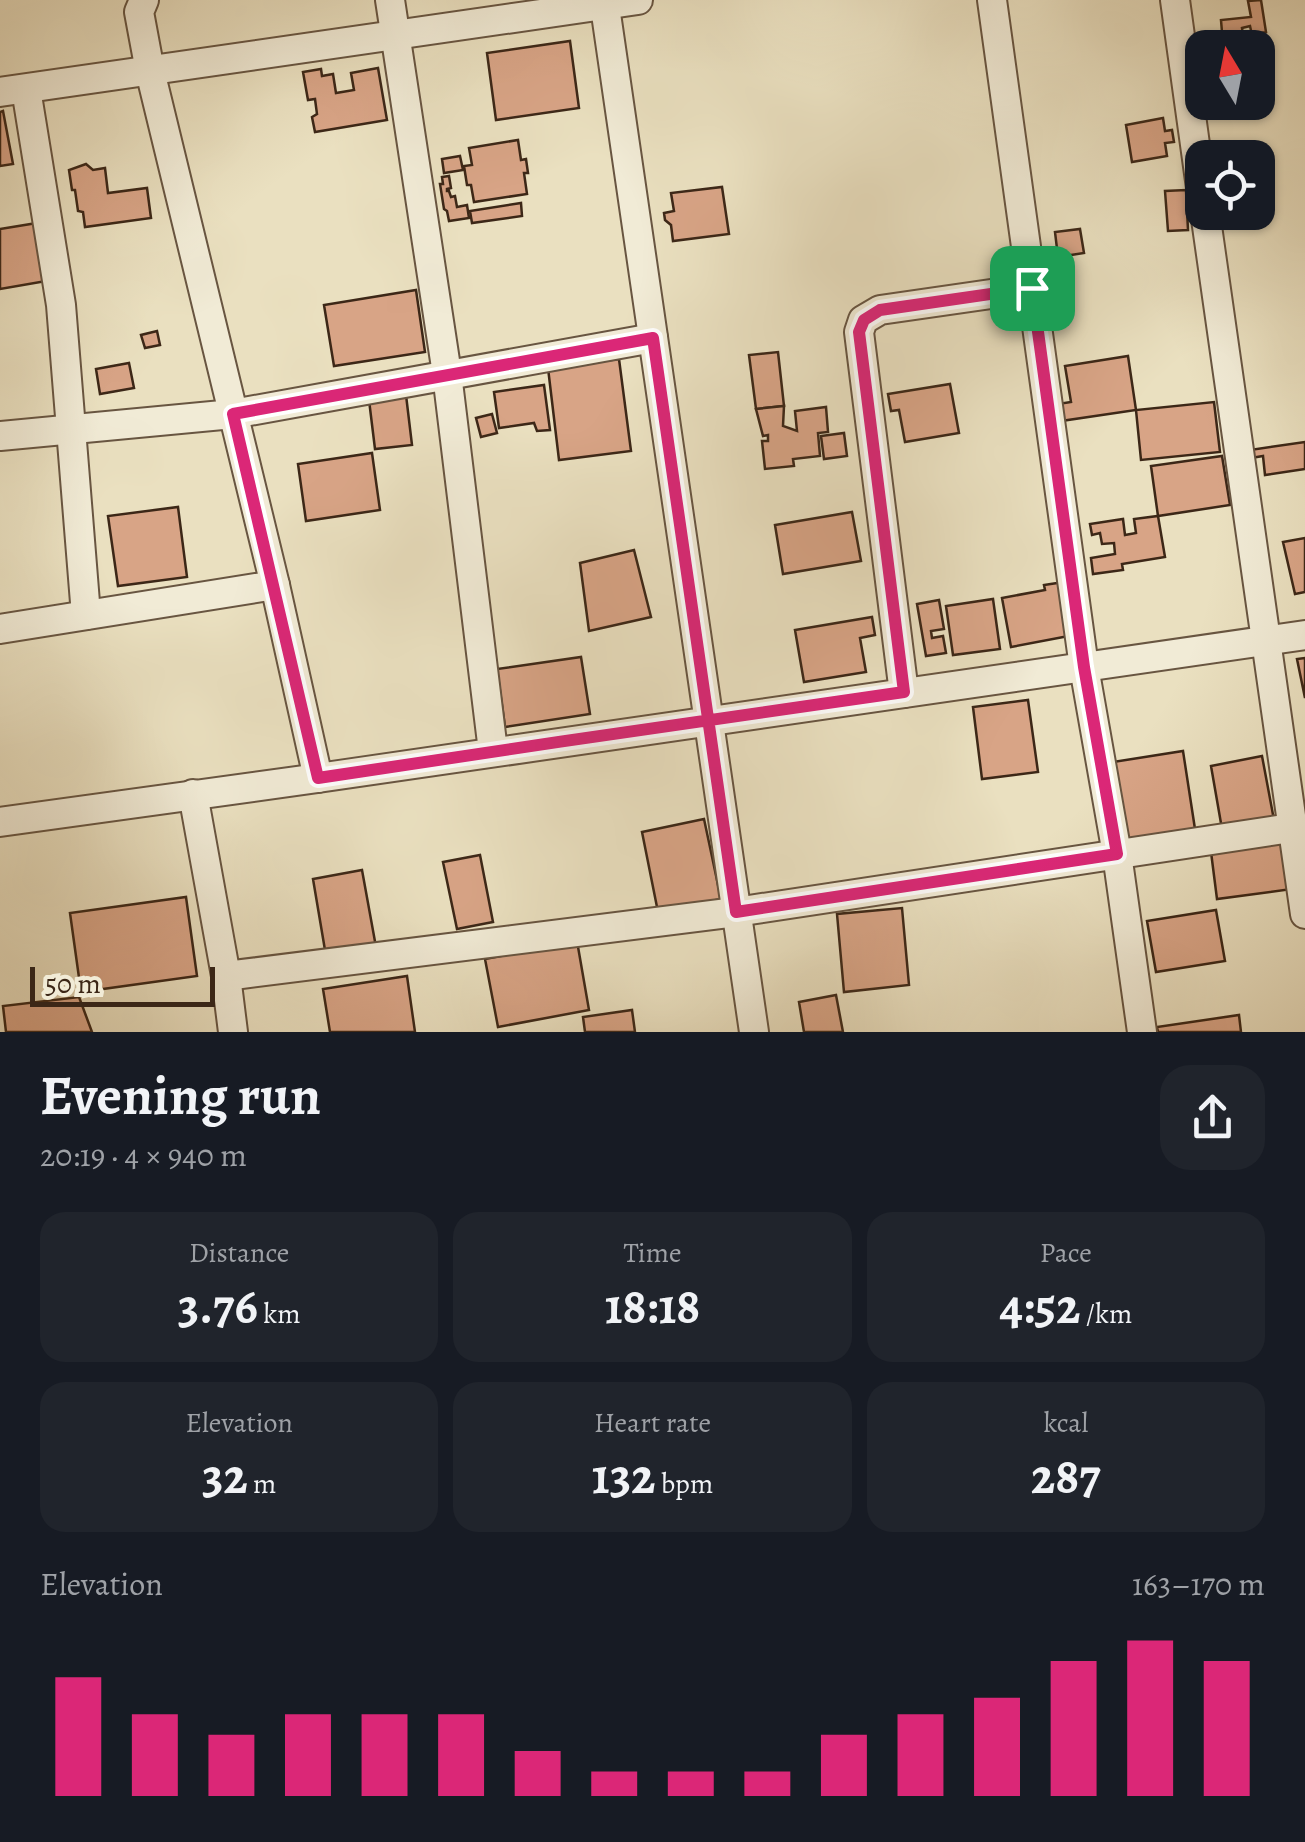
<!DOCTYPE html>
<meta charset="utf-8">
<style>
:root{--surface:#171b24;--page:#20242c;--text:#f1f3f6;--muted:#9ea1a6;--accent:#db2777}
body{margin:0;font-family:Alegreya,serif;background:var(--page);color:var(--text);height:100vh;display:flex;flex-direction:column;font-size:38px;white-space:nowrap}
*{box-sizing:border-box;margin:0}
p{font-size:32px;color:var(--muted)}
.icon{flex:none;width:55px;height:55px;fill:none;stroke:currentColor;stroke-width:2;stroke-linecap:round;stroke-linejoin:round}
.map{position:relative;height:1032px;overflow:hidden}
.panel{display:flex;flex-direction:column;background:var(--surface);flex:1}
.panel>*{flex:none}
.needle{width:65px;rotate:350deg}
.buttons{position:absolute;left:1185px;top:30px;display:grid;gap:20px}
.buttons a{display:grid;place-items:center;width:90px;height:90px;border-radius:20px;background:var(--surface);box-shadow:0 2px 8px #0004;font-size:50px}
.scale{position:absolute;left:30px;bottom:25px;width:185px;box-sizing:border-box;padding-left:10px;border:5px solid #3c2717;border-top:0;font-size:28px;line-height:35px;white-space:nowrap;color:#3c2717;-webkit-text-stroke:8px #f1ebd6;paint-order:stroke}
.pin{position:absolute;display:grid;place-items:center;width:85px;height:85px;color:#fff;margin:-42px;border-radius:20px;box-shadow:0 5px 15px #0006}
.round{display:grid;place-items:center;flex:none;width:105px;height:105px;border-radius:30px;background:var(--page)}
.overview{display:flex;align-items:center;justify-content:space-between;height:170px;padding:0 40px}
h1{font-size:55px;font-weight:600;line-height:75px}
.metrics{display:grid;grid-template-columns:repeat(3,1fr);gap:15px;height:170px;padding:10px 40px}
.metrics div{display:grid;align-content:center;border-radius:25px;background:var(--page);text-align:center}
.metrics b{font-size:50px;font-weight:600}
.metrics small{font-size:28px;font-weight:400}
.metrics p{font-size:28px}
.chart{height:280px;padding:20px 40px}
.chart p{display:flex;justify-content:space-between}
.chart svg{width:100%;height:180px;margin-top:10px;stroke:var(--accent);stroke-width:6}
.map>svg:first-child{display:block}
</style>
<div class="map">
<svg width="1305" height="1032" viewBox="0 0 1305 1032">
<rect width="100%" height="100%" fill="#eae0c0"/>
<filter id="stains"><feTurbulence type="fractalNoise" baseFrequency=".002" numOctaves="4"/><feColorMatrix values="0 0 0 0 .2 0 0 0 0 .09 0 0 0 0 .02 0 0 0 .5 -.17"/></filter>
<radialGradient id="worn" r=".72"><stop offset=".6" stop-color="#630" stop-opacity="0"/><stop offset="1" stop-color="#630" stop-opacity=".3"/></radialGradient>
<!-- building -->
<g fill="#d8a486" stroke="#3c2717" stroke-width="2.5">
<polygon points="1261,0 1266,32 1252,35 1250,26 1242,28 1244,43 1261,41 1268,72 1258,74 1258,48 1223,48 1221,45 1219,34 1222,32 1221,20 1251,17 1248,1"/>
<polygon points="570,41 579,108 496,120 487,53"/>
<polygon points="378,68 387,120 315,132 312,117 317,114 315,99 308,100 303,72 321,69 322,76 333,74 336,93 354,90 351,73"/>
<polygon points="3,111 13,164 0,166 0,112"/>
<polygon points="1163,118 1165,131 1172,130 1174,142 1165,143 1167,156 1132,162 1126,125"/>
<polygon points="518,140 521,160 526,159 528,173 524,173 527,194 474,202 471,185 467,185 464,166 472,165 469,148"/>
<polygon points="460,156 463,170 444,173 442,159"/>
<polygon points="86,164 93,170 105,168 108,193 147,188 151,218 85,227 83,212 78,211 75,190 72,190 69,170"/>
<polygon points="449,176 451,188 447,189 447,191 449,191 451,197 455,196 457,207 467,205 469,218 449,221 447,211 444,209 440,184 443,184 442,177"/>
<polygon points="722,187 729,234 673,241 671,225 665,220 664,213 674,211 671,193"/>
<polygon points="1186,190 1188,230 1168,231 1165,191"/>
<polygon points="521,203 522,216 472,223 470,211"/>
<polygon points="43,222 52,280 0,289 0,229"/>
<polygon points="1080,229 1084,253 1058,257 1055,232"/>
<polygon points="416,290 425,352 334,366 324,305"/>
<polygon points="157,331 160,345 145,348 141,335"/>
<polygon points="778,352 784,406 756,409 749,355"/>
<polygon points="1128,356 1136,410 1061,421 1058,404 1071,402 1065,366"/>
<polygon points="619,359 631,451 559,460 548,368"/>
<polygon points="129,363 134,388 100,394 96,369"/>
<polygon points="950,384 959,433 905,442 899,410 891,411 888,394"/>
<polygon points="544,385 550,430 537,431 534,423 499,428 494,392"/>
<polygon points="406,395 412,445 375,449 369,400"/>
<polygon points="1214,402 1220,452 1141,460 1136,410"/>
<polygon points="784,406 783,426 797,431 795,411 826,407 828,432 818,433 820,456 793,459 794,466 765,469 762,441 768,441 768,435 763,436 756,409"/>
<polygon points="492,414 497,433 481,437 476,418"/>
<polygon points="844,433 847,456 824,459 821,436"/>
<polygon points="1305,442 1305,469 1265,475 1263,456 1251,458 1250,450"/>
<polygon points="372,453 380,510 306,521 298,464"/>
<polygon points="1222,456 1230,505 1158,516 1151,466"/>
<polygon points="178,507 187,577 118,586 108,516"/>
<polygon points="852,512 861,561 783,574 775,525"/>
<polygon points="1158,516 1165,557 1122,564 1123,570 1093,574 1091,558 1115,554 1114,543 1102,544 1100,533 1092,535 1090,524 1123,519 1125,535 1136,533 1134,519"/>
<polygon points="1305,538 1305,592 1295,594 1283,542"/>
<polygon points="634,550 651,617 589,631 580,563"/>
<polygon points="1064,582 1074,635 1011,647 1002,598 1045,590 1044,585"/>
<polygon points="993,599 1000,649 953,655 946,606"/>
<polygon points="939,600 944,629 931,631 932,638 943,636 946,653 926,656 917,604"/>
<polygon points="872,617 875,635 860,638 866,672 804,682 795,630"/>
<polygon points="581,657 590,714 505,727 497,669"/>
<polygon points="1305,658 1305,698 1297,659"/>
<polygon points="1028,700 1038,772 982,779 973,707"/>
<polygon points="1183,751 1195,829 1125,840 1113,762"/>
<polygon points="1262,756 1274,820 1222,829 1211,766"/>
<polygon points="704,819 721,899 658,912 642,832"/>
<polygon points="1286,842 1292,889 1217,899 1211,852"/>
<polygon points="480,855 493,922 457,929 443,862"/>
<polygon points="362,870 376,947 326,956 313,879"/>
<polygon points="186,897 197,976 81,992 70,913"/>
<polygon points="902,908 909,985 844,992 837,914"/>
<polygon points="1216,910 1225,961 1156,972 1147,921"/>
<polygon points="577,941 589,1010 498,1027 485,959"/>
<polygon points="407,976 415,1032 330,1032 323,989"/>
<polygon points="836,995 843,1032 804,1032 799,1002"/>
<polygon points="79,997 92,1032 6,1032 3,1006"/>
<polygon points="632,1010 635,1032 585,1032 583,1017"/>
<polygon points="1239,1015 1241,1032 1158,1032 1157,1027"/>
</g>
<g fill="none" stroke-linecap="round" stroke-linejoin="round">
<!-- minor casing -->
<g stroke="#685541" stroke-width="32">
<g id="minor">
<polyline points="144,0 139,12 150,71 275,585 318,778"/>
<polyline points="390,0 447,374 493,751"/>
<polyline points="604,0 754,1032"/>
<polyline points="992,0 1084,667 1117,854 1142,1032"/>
<polyline points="1175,0 1202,195"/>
<polyline points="26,89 61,305 86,615"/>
<polyline points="0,92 638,0"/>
<polyline points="1205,212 1305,914"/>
<polyline points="0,436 233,414 653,338"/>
<polyline points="0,629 275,585"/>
<polyline points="904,693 859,332 863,320 880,310 1033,288"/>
<polyline points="193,794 226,976 233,1032"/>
<polyline points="0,822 318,778 1305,635"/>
<polyline points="226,976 736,912 1291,828"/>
</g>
</g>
<!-- minor -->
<use href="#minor" stroke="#f1ebd6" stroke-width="28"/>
</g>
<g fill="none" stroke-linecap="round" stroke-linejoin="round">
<!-- route casing -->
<g stroke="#fff" stroke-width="20">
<path id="route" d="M1032,288L880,310L864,320L859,332L904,692C709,720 513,748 318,778L233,414L653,338C681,529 709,720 736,912L1117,854L1084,667L1032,288"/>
</g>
<!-- route -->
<use href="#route" stroke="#db2777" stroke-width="12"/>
</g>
<rect width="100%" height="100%" filter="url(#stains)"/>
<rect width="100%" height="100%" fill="url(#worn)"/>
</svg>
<div class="buttons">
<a><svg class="needle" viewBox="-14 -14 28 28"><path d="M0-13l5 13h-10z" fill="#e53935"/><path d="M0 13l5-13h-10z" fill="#9ea1a6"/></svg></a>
<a><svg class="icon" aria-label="locate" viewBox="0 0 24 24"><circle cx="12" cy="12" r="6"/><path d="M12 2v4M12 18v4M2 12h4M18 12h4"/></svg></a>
</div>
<div class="scale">50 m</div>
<div class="pin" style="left:1032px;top:288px;background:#1e9e55"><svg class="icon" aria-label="arrive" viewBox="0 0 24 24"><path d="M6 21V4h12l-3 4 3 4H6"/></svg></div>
</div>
<section class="panel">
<div class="overview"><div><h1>Evening run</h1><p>20:19 · 4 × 940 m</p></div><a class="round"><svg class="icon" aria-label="share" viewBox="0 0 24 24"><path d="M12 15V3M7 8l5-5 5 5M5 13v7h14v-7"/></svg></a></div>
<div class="metrics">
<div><p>Distance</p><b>3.76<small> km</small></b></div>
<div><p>Time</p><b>18:18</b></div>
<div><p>Pace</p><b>4:52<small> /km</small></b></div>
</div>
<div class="metrics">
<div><p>Elevation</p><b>32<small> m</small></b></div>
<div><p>Heart rate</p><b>132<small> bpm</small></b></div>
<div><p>kcal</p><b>287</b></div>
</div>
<div class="chart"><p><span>Elevation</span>163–170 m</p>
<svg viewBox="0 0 160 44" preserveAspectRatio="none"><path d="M5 44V15M15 44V24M25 44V29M35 44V24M45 44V24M55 44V24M65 44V33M75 44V38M85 44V38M95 44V38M105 44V29M115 44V24M125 44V20M135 44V11M145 44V6M155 44V11"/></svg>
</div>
</section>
